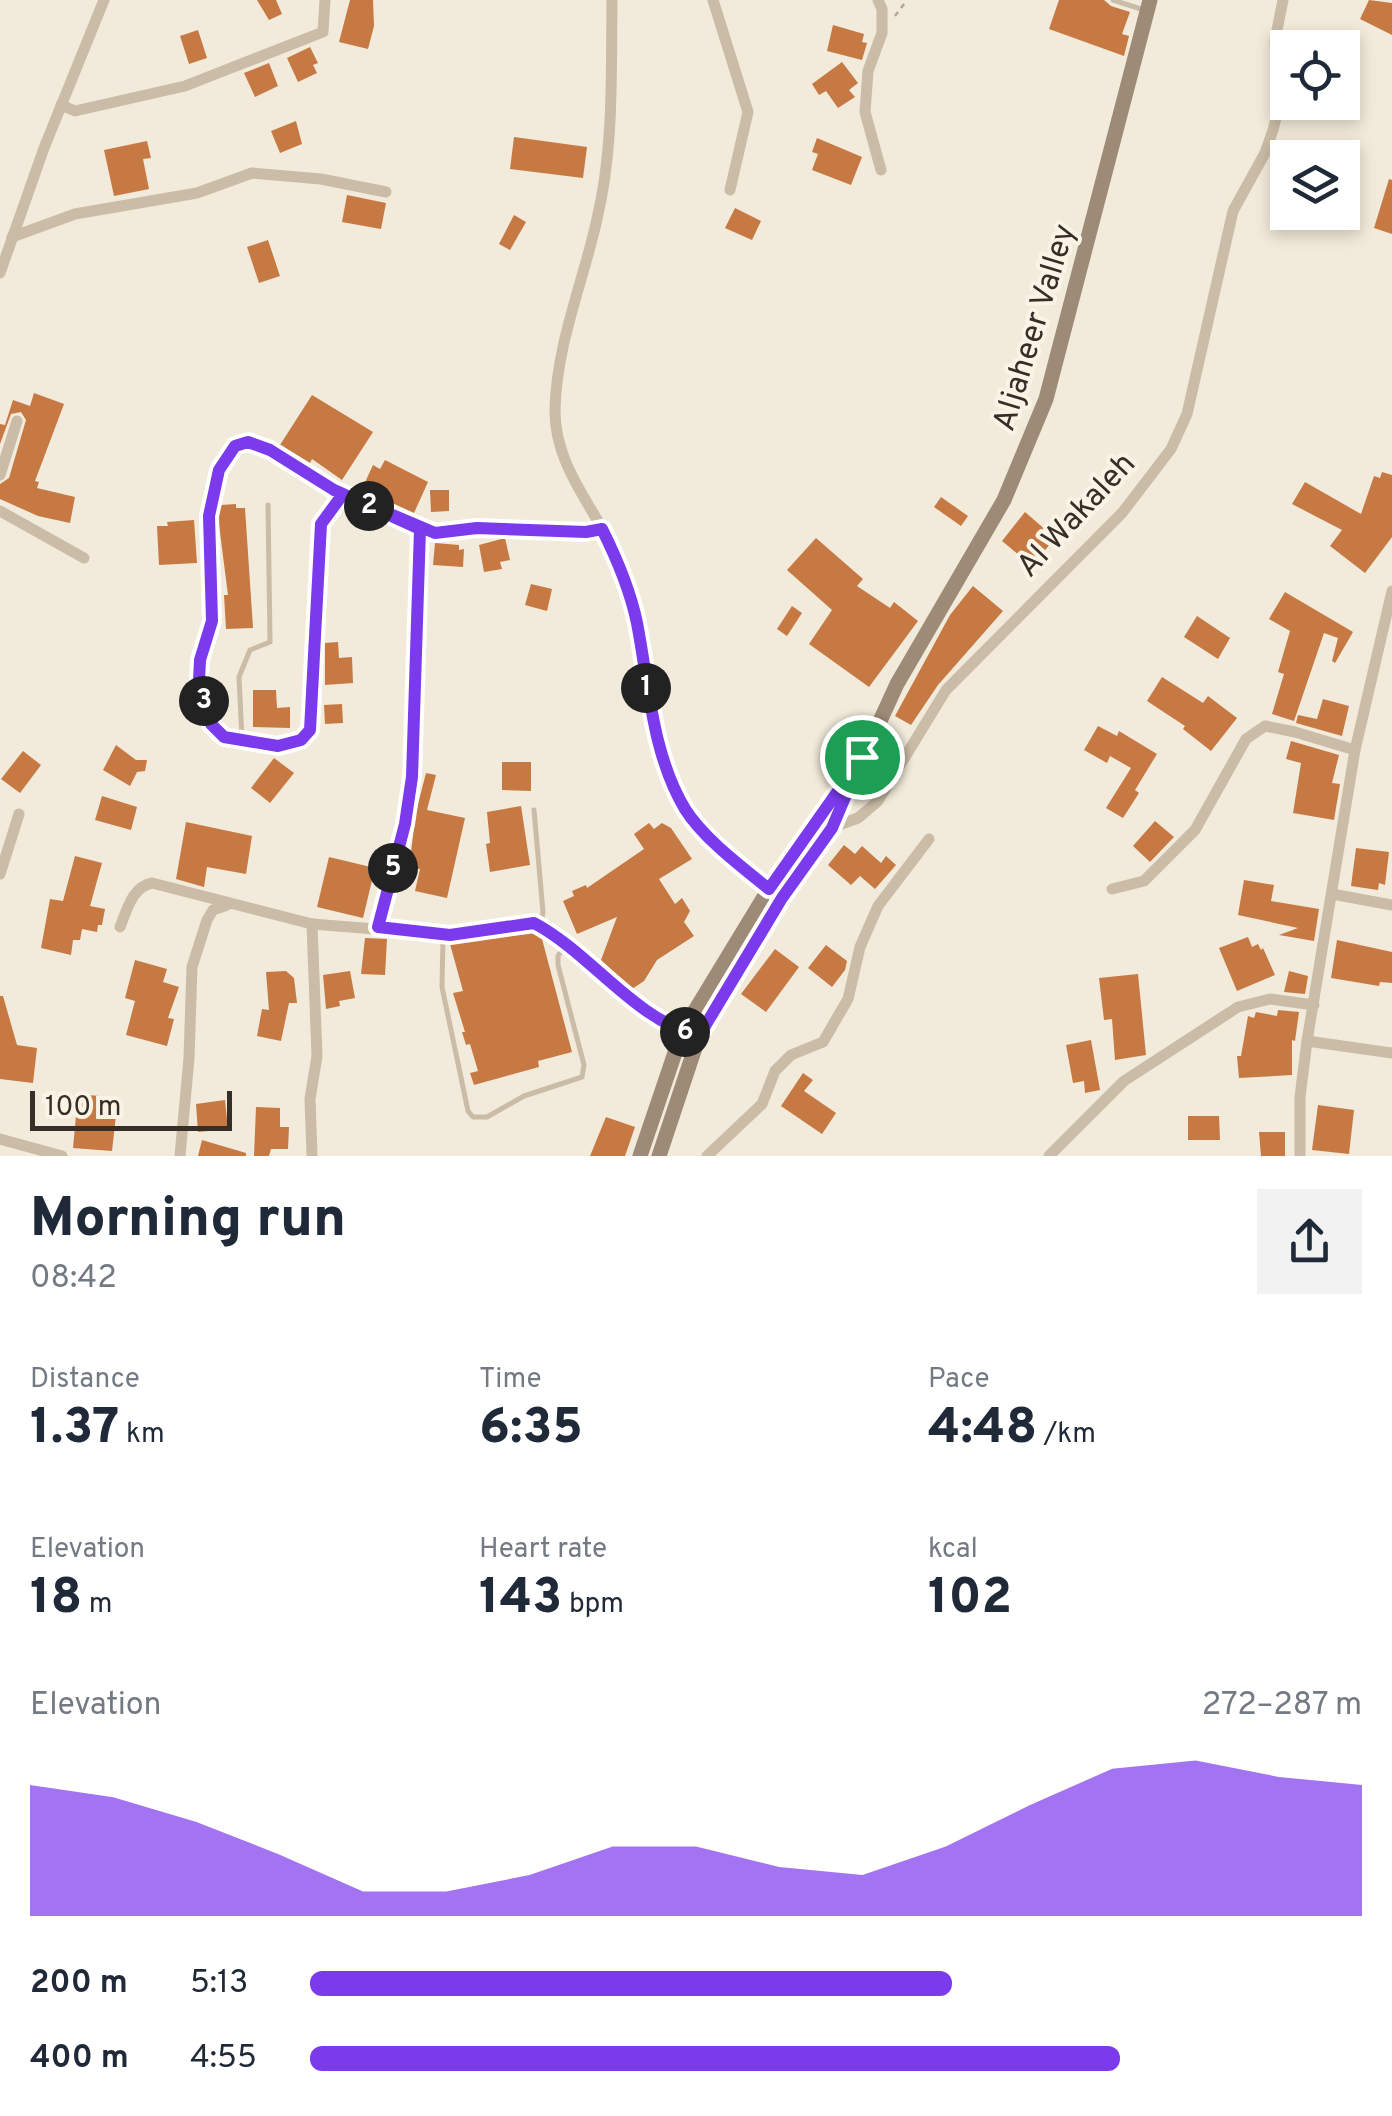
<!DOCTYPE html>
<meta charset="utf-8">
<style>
:root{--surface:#fff;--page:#f2f2f3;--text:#1f2937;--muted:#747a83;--accent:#7c3aed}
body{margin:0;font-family:Overpass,sans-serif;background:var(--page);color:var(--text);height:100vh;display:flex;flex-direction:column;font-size:38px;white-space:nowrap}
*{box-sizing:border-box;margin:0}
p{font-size:32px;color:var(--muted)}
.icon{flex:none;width:55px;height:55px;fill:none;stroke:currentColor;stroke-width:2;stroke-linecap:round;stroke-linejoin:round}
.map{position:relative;height:1156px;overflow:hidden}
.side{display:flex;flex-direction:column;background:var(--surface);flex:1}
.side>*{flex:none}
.tools{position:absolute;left:1270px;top:30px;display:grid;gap:20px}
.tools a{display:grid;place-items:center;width:90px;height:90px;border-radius:0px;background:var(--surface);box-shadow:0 5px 15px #0003;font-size:50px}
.scale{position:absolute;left:30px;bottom:25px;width:202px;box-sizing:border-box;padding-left:10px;border:5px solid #362e27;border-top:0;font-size:28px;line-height:35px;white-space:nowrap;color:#362e27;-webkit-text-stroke:8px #f9f4e6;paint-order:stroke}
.pin{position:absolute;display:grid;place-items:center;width:85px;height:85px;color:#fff;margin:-42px;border:5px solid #fff;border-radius:50%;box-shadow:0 2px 10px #0007}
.km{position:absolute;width:50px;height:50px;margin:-25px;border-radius:50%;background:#222;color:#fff;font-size:28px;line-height:50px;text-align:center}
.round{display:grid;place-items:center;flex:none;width:105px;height:105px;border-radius:0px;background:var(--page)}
.overview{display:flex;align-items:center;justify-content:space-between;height:170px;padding:0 30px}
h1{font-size:55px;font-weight:800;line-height:75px}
.figures{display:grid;grid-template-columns:repeat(3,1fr);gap:15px;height:170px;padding:10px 30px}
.figures div{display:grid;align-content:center}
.figures b{font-size:50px;font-weight:800}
.figures small{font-size:28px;font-weight:400}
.figures p{font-size:28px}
.chart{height:280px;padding:20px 30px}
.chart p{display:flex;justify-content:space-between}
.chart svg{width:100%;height:180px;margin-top:10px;fill:var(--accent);opacity:.7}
ul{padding:0 30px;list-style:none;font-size:32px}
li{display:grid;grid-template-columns:160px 120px 1fr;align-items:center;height:75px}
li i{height:25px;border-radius:12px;background:var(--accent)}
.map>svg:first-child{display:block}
</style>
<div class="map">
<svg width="1392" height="1156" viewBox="0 0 1392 1156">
<rect width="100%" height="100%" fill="#f2eada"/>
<!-- building -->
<g fill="#c67943">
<polygon points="257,0 276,0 282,14 269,20"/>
<polygon points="350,0 373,0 374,26 368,49 339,42"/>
<polygon points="1059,0 1104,0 1111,6 1130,12 1122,34 1129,36 1124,56 1049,29"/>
<polygon points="1369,0 1392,3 1392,35 1360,19"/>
<polygon points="833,25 864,34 862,42 867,43 862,60 827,51"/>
<polygon points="198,30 207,58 189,64 180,36"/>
<polygon points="310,47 318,63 313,65 317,73 298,82 287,58"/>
<polygon points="842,62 858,83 849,90 855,97 838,108 826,91 819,95 812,84"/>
<polygon points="269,63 278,86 255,97 244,73"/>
<polygon points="296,121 302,144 280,153 271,131"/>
<polygon points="514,137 587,147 583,178 510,169"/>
<polygon points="817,138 862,157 851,185 812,170 818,154 812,152"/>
<polygon points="147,141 151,158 143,159 149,189 114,196 104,150"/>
<polygon points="1389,179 1392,180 1392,234 1374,228"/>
<polygon points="347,195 386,203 381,229 342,222"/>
<polygon points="735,208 761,221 752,240 725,228"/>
<polygon points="514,215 526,222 510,250 499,244"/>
<polygon points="268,240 280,276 259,283 247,247"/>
<polygon points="34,393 64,404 35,481 39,482 37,488 75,497 70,523 38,516 0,499 0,484 9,478 26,420 21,412 11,414 0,444 0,424 5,425 13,400 30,406"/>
<polygon points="312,395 373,432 342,480 312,459 310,463 280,445"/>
<polygon points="385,460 428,482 414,513 362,489 373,465 380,469"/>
<polygon points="1382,472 1392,475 1392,537 1365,573 1330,546 1342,530 1292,504 1305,482 1361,514 1374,476 1380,478"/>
<polygon points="430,490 449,490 449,511 431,512"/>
<polygon points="941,497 968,516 961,526 934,507"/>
<polygon points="236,504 236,508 245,508 253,628 226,629 224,595 228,595 218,517 221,505"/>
<polygon points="1025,512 1055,538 1032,566 1002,541"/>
<polygon points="194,520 197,563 159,565 157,526 168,526 167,522"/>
<polygon points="505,538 510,560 500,562 502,569 484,572 479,545"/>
<polygon points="816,538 863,579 857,586 890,608 894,602 918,621 869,687 809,644 832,610 787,570"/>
<polygon points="435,543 459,545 459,550 464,549 463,567 433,565"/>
<polygon points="531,584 552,589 547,611 525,605"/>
<polygon points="973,586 1003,611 938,685 911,725 895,716 950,615"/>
<polygon points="1285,592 1353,632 1335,663 1332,661 1338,638 1324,633 1294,721 1272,714 1284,674 1278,672 1290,631 1269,619"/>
<polygon points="792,606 802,613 787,636 777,629"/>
<polygon points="1197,616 1230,638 1218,659 1184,637"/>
<polygon points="338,642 339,658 352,657 353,683 325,685 325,643"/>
<polygon points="1162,677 1203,703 1208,696 1237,718 1211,751 1183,729 1185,726 1147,701"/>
<polygon points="253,690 276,690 277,708 290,707 290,728 253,727"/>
<polygon points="1323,699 1349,706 1342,736 1296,723 1298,715 1317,719"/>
<polygon points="342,704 343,723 325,724 324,705"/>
<polygon points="1098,726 1117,736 1119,731 1157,754 1135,790 1139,793 1123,818 1106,808 1131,768 1110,756 1107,763 1084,750"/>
<polygon points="1291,741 1339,755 1332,783 1340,784 1334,820 1293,813 1301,763 1286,759"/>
<polygon points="116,745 136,760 147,760 145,771 137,772 130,786 103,770"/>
<polygon points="23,751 41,765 20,793 1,779"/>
<polygon points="274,758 294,773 270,803 251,788"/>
<polygon points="502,762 531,762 531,791 502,790"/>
<polygon points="426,773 436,775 427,810 465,818 447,898 415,891 420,869 409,868 416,812"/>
<polygon points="102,796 137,807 131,830 95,820"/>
<polygon points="521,806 530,865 490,872 486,844 490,843 487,812"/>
<polygon points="1155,821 1174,837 1150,862 1133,846"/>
<polygon points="186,822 252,836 246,874 207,867 204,887 176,879"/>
<polygon points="649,823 654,829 662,823 671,828 692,859 659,879 675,904 682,898 690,911 684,922 694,936 657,960 644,981 632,989 601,960 617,917 577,934 563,901 574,896 572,891 586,885 587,888 644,849 634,834"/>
<polygon points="844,845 855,854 862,846 881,863 886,856 896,865 875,889 860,876 851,885 828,865"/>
<polygon points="1356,848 1389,852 1385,885 1379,883 1378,890 1351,886"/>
<polygon points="75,856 102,863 90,906 105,909 102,925 98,925 97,932 82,929 80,940 73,940 71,955 41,948 50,899 63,901"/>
<polygon points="329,857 375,868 363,918 317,907"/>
<polygon points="1244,880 1274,885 1271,901 1319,909 1314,941 1279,935 1298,928 1238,915"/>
<polygon points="532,933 542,939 572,1052 538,1061 539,1067 474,1085 470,1073 478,1071 470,1044 466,1045 462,1032 465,1032 453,993 463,991 450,944"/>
<polygon points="1248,937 1252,947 1258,944 1261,950 1263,948 1275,975 1237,991 1219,948"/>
<polygon points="365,938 387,939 385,975 361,974"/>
<polygon points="1337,940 1392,952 1392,983 1380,982 1379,986 1331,978"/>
<polygon points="826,945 847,961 845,970 832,987 808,968"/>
<polygon points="775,949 799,967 766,1012 741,994"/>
<polygon points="135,960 167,969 163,982 179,987 168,1018 174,1019 167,1046 126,1035 135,1001 125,998"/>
<polygon points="286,971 294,978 297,1003 289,1003 281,1041 257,1036 262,1009 269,1010 266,972"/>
<polygon points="350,971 355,998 339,1001 340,1006 326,1009 323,975"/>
<polygon points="1289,971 1308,976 1305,994 1284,992"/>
<polygon points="1138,974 1146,1055 1115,1060 1112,1019 1104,1020 1099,978"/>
<polygon points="0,996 3,996 17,1045 37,1048 33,1083 0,1079"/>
<polygon points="1278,1010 1299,1012 1295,1041 1292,1040 1292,1075 1239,1078 1237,1056 1241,1056 1248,1016 1254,1018 1256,1012 1277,1016"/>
<polygon points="1091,1040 1100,1090 1085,1093 1084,1081 1073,1083 1066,1045"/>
<polygon points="803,1073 813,1080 804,1091 836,1113 822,1134 781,1106"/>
<polygon points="78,1094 99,1096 97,1104 117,1106 112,1151 73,1148"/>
<polygon points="225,1100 228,1129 198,1132 196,1104"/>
<polygon points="1318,1105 1354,1110 1349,1154 1312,1150"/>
<polygon points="256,1107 280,1108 280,1127 289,1127 288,1149 271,1149 269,1156 254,1156"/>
<polygon points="1188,1116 1219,1116 1220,1140 1188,1140"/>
<polygon points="606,1117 635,1127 625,1156 590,1156"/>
<polygon points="1259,1132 1285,1132 1285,1156 1261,1156"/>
<polygon points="202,1140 246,1153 246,1156 198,1156"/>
</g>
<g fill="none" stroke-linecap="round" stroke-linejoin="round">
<!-- path -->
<polyline stroke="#b5a690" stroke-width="2.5" stroke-dasharray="5 5" stroke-linecap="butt" points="895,16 907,0"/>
<!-- lane -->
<g stroke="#cabca6" stroke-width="5">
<polyline points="1113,0 1144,10"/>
<polyline points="242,739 239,677 250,650 270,642 268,505"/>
<polyline points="534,810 543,912 541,924"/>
<polyline points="443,937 442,987 468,1111 473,1117 487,1117 524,1096 582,1077 584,1065 558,965 558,956 565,945"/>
</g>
<!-- street -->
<g stroke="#cabca6" stroke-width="11">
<path d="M612,0C611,73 614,148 597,219C583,283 556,345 555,411C555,473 603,515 622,570C648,645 642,743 686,811C703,838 748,874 775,893"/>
<polyline points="713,0 748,112 730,190"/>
<polyline points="878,0 882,9 882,33 868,71 865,112 881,170"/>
<polyline points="61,105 75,111 185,86 323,32 325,0"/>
<polyline points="12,237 75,214 197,193 252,173 321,179 386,192"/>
<polyline points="0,273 44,148 104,0"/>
<polyline points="0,475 17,421"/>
<polyline points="343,494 321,524 311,730 301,740 278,746 224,737 211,725 199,681 200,660 212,621 209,516 219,470 235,446 248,442 270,450 343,494 435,533 477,528 585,532 602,529"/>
<polyline points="0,511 84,558"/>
<polyline points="831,828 858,818 878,801 946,690 1122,513 1171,449 1187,414 1233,211 1265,153 1273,130 1278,110 1275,40 1283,0"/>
<polyline points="0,874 19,814"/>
<polyline points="1112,889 1144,881 1195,830 1246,739 1265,726 1295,732 1355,750"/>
<polyline points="1332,894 1392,905"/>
<polyline points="312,924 317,1056 310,1099 312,1155"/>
<path d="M120,927C127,910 132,887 152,883L312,924L451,935L534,923C585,950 638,1021 690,1034"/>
<polyline points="378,927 405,824 412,777 420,529"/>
<polyline points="1307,1041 1392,1053"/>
<polyline points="0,1139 62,1156"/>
<polyline points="180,1156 189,1058 192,967 207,920 213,910 227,905"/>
<polyline points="707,1156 762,1104 775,1071 791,1055 823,1042 848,999 860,947 878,906 929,839"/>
<polyline points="1049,1156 1124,1081 1238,1007 1270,999 1314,1005"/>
<polyline points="1300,1156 1300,1097 1307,1041 1355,750 1392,591"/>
</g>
<!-- secondary -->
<g stroke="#9d8b77" stroke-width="15">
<polyline points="640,1156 682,1032 769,889 843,785"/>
<polyline points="659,1156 699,1036 782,898 831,828 897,684 1004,500 1046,399 1150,0"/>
</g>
</g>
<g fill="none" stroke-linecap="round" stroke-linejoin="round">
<!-- route casing -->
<g stroke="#fff" stroke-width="20">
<path id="route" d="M862,757L769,889C743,868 703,838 685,809C652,754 649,685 637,623C630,589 617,559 602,529L586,532L477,528L435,533L343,494L321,524L310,730L301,740L278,746L224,737L211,724L199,681L200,660L212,621L209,516L219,470L235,446L248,442L270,450L334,490L343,494L420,529L412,777L405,824L378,927L450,935L534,923C592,954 633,1019 699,1036L782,898L832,828L862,757"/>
</g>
<!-- route -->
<use href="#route" stroke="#7c3aed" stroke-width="12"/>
</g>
<g text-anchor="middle" stroke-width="8" stroke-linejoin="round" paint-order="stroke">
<!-- street labels -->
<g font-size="32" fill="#362e27" stroke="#f9f4e6">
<text transform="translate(1033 327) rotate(-73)" y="11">Aljaheer Valley</text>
<text transform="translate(1075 514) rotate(-47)" y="11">Al Wakaleh</text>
</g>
</g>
</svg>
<div class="tools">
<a><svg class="icon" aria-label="locate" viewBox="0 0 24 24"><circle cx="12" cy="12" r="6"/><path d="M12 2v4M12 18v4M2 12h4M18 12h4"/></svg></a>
<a><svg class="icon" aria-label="layers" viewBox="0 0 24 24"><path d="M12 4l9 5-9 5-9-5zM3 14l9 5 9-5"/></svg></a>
</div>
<div class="scale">100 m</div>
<div class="pin" style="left:862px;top:757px;background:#1e9e55"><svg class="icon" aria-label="arrive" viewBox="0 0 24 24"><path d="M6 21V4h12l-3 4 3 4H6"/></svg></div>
<b class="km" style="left:646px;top:688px">1</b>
<b class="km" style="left:369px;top:506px">2</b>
<b class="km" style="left:204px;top:701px">3</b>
<b class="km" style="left:393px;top:868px">5</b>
<b class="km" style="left:685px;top:1032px">6</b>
</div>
<section class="side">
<div class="overview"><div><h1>Morning run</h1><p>08:42</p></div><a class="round"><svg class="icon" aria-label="share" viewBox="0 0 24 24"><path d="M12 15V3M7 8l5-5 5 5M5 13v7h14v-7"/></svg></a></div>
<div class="figures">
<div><p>Distance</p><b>1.37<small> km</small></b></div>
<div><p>Time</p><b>6:35</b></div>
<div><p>Pace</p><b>4:48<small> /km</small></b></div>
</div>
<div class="figures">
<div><p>Elevation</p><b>18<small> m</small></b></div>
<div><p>Heart rate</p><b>143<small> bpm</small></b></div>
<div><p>kcal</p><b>102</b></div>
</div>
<div class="chart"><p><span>Elevation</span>272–287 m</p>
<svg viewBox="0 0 160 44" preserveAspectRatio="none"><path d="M0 44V12L10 15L20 21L30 29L40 38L50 38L60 34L70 27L80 27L90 32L100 34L110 27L120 17L130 8L140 6L150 10L160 12V44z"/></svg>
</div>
<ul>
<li><b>200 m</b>5:13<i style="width:61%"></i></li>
<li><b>400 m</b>4:55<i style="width:77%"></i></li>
</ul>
</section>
